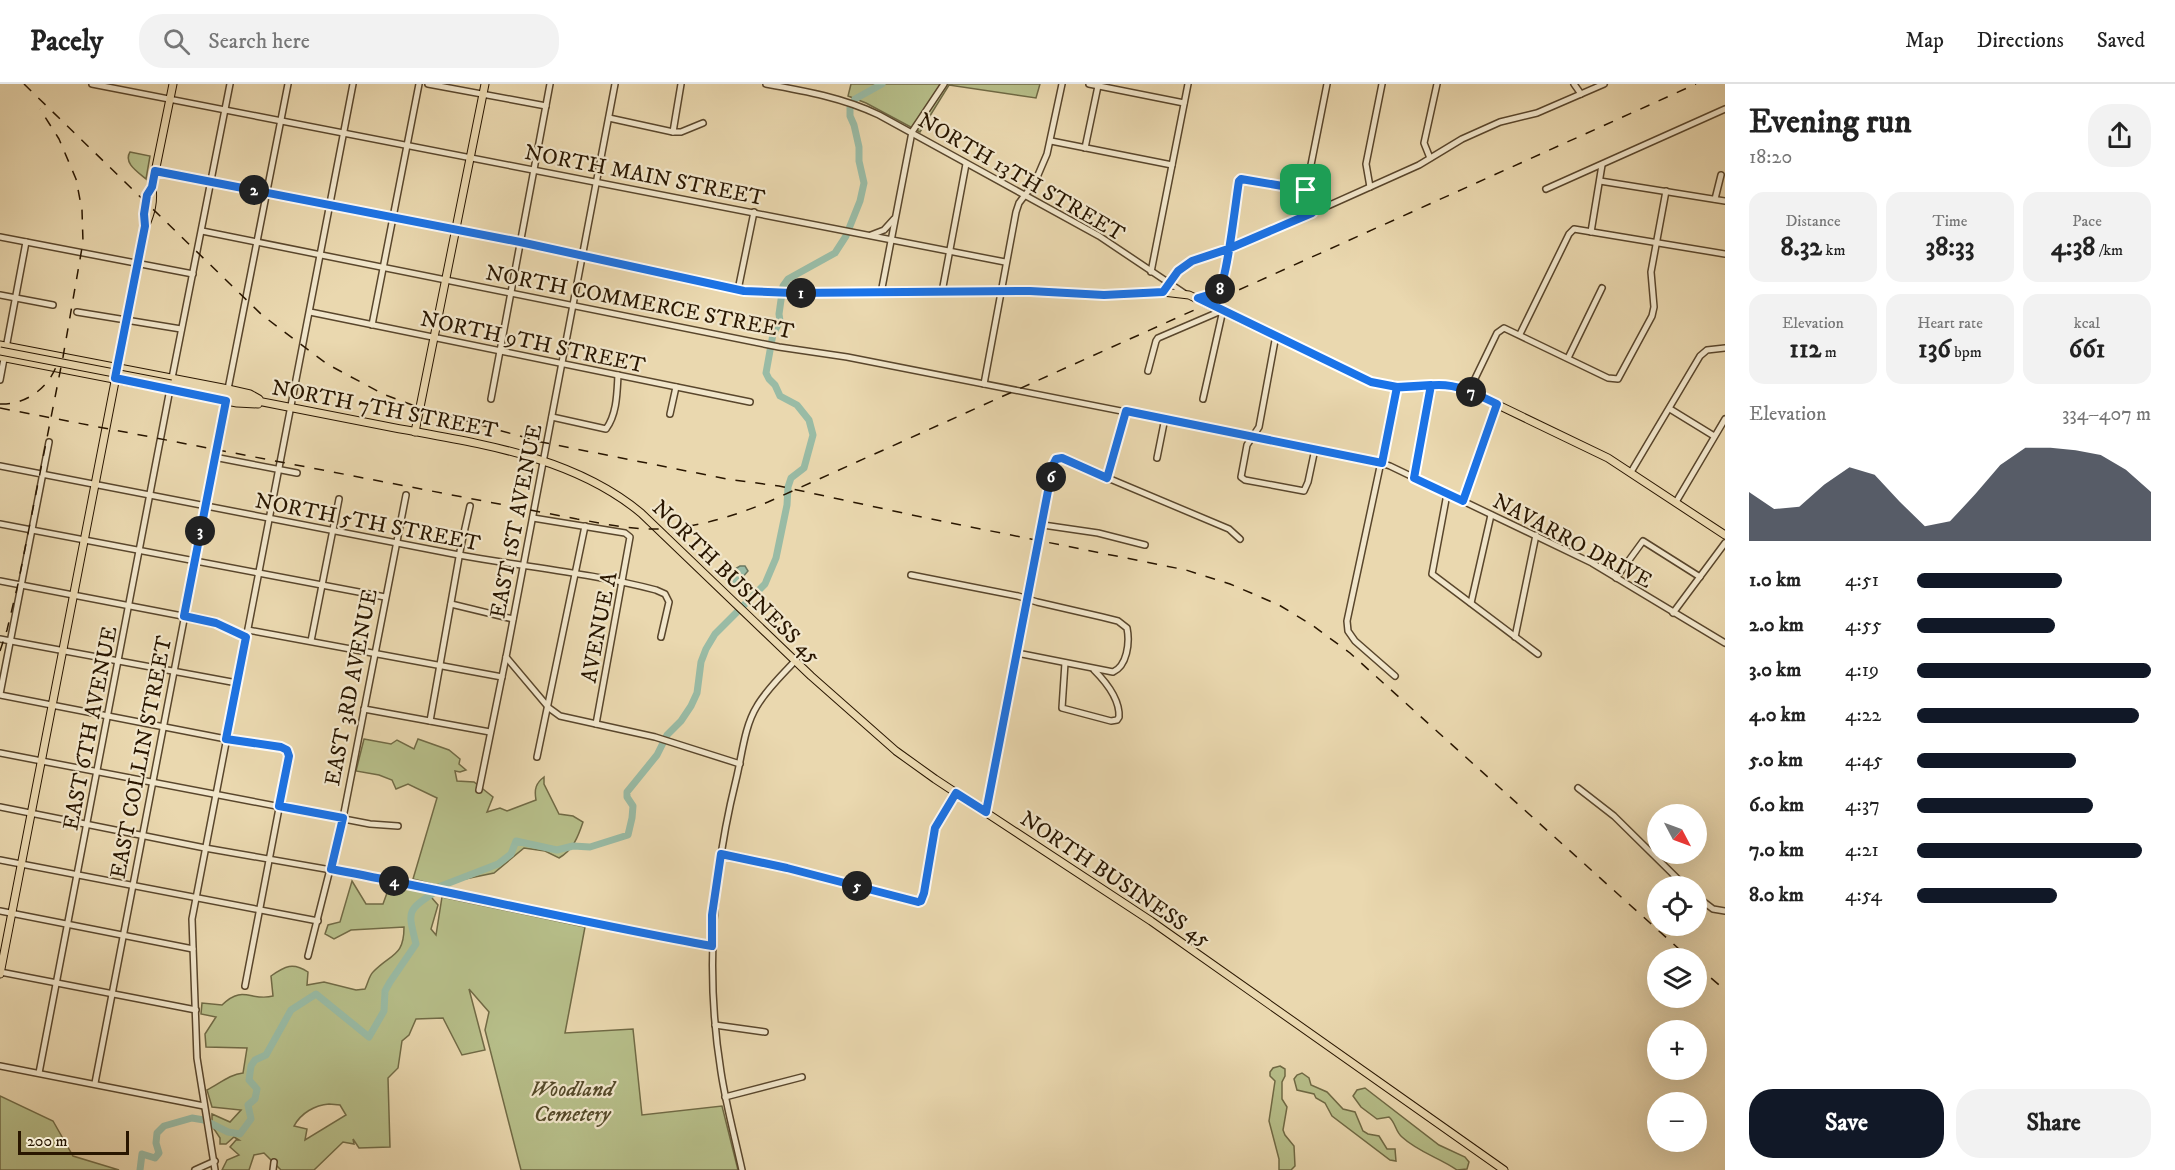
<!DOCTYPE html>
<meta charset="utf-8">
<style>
:root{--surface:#fff;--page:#f2f2f2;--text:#222;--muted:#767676;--line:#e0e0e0;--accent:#111827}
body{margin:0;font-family:"IM FELL DW Pica",serif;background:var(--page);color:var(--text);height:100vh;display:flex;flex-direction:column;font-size:22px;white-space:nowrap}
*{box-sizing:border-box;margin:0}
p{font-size:20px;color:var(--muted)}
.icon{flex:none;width:33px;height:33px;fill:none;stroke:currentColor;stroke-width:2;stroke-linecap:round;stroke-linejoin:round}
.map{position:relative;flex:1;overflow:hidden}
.panel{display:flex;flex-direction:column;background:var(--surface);width:450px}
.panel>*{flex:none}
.needle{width:39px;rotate:131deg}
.fabs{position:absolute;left:1647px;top:720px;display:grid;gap:12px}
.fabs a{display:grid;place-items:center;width:60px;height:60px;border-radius:50%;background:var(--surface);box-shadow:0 6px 24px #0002;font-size:30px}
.scale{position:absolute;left:18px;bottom:15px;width:111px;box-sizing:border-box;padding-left:6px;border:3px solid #291600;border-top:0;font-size:16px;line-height:21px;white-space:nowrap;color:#291600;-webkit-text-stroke:4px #f1e6cb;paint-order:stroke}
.pin{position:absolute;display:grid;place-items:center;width:51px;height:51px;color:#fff;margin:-26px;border-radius:12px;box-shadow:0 3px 9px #0006}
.km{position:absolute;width:30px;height:30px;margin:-15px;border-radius:50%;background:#222;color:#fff;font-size:16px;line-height:30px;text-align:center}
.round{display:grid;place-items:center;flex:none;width:63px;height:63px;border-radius:24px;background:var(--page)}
.head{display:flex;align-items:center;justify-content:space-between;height:102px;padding:0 24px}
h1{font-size:33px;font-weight:700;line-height:45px}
.figures{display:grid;grid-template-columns:repeat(3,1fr);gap:9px;height:102px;padding:6px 24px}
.figures div{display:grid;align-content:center;border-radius:15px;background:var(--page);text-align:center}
.figures b{font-size:26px;font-weight:700}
.figures small{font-size:16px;font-weight:400}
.figures p{font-size:16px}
.chart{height:168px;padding:12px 24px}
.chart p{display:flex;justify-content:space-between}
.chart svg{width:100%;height:108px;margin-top:6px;fill:var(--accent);opacity:.7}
.primary-button{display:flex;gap:12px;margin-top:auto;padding:12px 24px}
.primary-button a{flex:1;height:69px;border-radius:24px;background:var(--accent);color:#fff;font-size:24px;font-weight:700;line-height:69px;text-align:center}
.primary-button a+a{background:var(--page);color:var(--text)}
ul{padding:0 24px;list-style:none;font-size:20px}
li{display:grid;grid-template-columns:96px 72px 1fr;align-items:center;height:45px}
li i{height:15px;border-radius:8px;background:var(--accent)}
header{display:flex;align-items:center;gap:36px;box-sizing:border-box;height:84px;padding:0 30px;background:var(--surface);border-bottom:2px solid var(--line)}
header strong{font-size:28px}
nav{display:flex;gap:33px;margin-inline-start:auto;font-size:21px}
.search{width:420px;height:54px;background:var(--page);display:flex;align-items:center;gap:15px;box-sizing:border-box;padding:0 21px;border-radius:24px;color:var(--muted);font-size:22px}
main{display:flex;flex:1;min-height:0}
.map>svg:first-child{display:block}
</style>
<header>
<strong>Pacely</strong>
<div class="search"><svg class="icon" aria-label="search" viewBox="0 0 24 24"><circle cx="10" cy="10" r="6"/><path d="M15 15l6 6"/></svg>Search here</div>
<nav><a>Map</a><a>Directions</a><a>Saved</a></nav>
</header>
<main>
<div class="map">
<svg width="1725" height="1086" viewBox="0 0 1725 1086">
<rect width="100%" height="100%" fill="#ead8af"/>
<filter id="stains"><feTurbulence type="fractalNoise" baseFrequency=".00333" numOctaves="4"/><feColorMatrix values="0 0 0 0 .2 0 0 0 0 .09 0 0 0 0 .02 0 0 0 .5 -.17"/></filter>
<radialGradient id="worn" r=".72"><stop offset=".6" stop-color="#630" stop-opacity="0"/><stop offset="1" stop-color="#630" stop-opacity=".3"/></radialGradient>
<!-- green -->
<g fill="#b7bf8a" stroke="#706a45" stroke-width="1.5" fill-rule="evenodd">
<polygon points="851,0 1040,0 1036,14 949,1 920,48 866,19 848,12"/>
<path d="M130,68L150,72L146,95C138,88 123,79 130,68Z"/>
<path d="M364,655L391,660L397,656L414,665L418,655L449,666L460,675L459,680L466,686L460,688L455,687L457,697L474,698L493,713L487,728L500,724L507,727L536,716C534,705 536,699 544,693V700L559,730L573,732L583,738C578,753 573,766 559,774L545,767L524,764L494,789L436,801L413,795L437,714L408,700L396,705L392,696L379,691L356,687Z"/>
<path d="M352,797L366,820H383L391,798L425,806L438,821L431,845L436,851L442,813L585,843L565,949L633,945L642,1031L722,1022L738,1086H521L485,946L489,928L469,905L485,966L462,971L443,934L416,935L409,951L402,957L398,984L388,994L390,1063L359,1064L353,1055L354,1060L343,1058L314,1086H281L264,1069L254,1071L249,1086H222L227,1076L239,1071L230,1063L236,1056H239L234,1053L226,1060H220V1054L212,1042V1030L230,1038L241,1026L212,1023L207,1006C219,1000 230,990 243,989L247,964L206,963L205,950L216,933L201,930L202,919L222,921C243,900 251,918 273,912L271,892C285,882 293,878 308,888L307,901L324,898L356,906L365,905C368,899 369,892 373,888C391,869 404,873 404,843L351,846L334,855L325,850L328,841L340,838ZM329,1020L340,1021L346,1031L305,1056L307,1045L294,1042C301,1029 315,1021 329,1020Z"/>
<polygon points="1280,982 1285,985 1285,992 1282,998 1282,1015 1287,1023 1283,1046 1285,1051 1294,1062 1295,1082 1291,1086 1279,1086 1279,1075 1269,1037 1275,997 1270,992 1270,988 1273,984"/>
<polygon points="1302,989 1309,994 1311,1001 1327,1008 1343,1025 1355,1028 1363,1047 1368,1050 1379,1052 1387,1065 1395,1065 1396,1077 1390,1076 1332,1032 1325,1019 1316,1014 1314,1010 1297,1006 1294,995 1297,991"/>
<path d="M1365,1004L1439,1061L1465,1073L1469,1078L1467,1085L1457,1086C1440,1074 1418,1068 1402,1053C1395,1047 1396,1039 1389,1033L1377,1035L1361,1023L1353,1012L1357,1006Z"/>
<polygon points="0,1012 53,1037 73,1072 119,1086 0,1086"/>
</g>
<!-- water -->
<polygon fill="#99bba5" stroke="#6c7963" stroke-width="1.5" points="740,482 745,482 748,487 735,502 728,498 723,492"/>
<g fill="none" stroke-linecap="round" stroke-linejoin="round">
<!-- river -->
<g stroke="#99bba5" stroke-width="7">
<polyline points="441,802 498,780 511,770 516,757 557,766 573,762 590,763 628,751 632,734 633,722 627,713 627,708 657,671 667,651 681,637 691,622 697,609 701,578 706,565 715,550 765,500 776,474 787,421 788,403 791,394 804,384 813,351 809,336 797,321 780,312 775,301 769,295 766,289 773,250 780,237 779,230 783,202 788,195 835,169 846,152 860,117 864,99 859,77 859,63 854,41 850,32 850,24 855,15 882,0"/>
<path d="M140,1086L142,1070L155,1074L159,1069L156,1059L157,1049L164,1042L192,1034L204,1036L228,1048L240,1050L251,1035L248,1021L255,1015L257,1005L249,996L251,982L255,976L266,971L291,926L316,910L369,953L384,927L385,907L390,898L416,860C408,827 406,827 435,808"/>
</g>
<!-- minor casing -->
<g stroke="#59462c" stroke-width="8">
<g id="minor">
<polyline points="92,0 1005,178"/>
<polyline points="428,0 546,22"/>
<path d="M766,0C805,7 844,14 879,31L1099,152L1184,209"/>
<polyline points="1089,0 1184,19"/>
<polyline points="1574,0 1581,10"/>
<polyline points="609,34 673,48 681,48 703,39"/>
<polyline points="673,48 681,0"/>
<polyline points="1051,57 1172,81"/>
<polyline points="1085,64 1098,2"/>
<polyline points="1430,74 1424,59 1437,0"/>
<polyline points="1600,97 1725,117"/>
<polyline points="1370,103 1366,80 1382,0"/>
<polyline points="1546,105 1725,25"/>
<polyline points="1715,115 1721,91"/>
<polyline points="1312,129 1306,106 1327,0"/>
<polyline points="202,147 779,263 847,273 1375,377 1390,382 1592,479 1725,559"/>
<polyline points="1591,148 1602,81"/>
<polyline points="871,151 884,146 894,135"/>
<polyline points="0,153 193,190"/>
<polyline points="1151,188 1188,0"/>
<polyline points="738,206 754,128"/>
<polyline points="942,208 966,80"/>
<polyline points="1163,208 1178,187 1192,177 1265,150 1419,81 1462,55 1500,38 1537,29 1604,0"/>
<polyline points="881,209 912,48 944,0"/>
<polyline points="0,211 53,221"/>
<polyline points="1198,214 1216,207 1223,199 1239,97 1241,95 1306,106"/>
<polyline points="77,228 181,245"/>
<polyline points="310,228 750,318"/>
<polyline points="372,241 419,0"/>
<polyline points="1520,250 1569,150 1574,145 1725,170"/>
<polyline points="1276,251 1259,343 1247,361 1241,393 1245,396 1304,407 1308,398 1315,365"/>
<polyline points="1568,274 1602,204"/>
<polyline points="1148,287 1156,257 1158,254 1221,227"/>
<polyline points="172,294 230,0"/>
<polyline points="0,296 26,158"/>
<polyline points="984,300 1016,128 1019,119 1035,98 1047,70 1062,0"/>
<polyline points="228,305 288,0"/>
<polyline points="1469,307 1497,249 1504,244 1608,294 1618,295 1652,232 1654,223 1651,188 1666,107"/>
<polyline points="491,315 550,0"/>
<polyline points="1203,315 1223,226"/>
<polyline points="1670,325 1714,352"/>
<polyline points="670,330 676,303"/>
<path d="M552,333L606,345C617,330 617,309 618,291"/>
<polyline points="214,373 297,389"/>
<polyline points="1157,374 1165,334"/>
<path d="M0,382L459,471C525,483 591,489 656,506L665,510L669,518L661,553"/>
<polyline points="1631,388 1700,272 1707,266 1725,264"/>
<polyline points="1107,394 1126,327"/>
<polyline points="1414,394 1431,301"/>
<polyline points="1447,410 1432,490 1538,570"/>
<polyline points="1463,417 1497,320"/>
<polyline points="1676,418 1725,335"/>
<polyline points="533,434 625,449 630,453 596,640"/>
<polyline points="0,440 385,513"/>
<polyline points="1043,441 1098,449 1145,461"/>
<path d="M911,491L1018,512L1037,518L1102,533L1118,537L1127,544C1130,559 1127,582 1113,588L1017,569"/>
<polyline points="1616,494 1643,457 1700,493"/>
<polyline points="0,497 198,535 216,539 246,553"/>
<polyline points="1471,519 1491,431"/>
<polyline points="451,520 513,535"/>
<polyline points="1673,529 1725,459"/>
<polyline points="248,546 502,593"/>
<polyline points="1515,553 1536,451"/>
<polyline points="0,555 237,599"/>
<polyline points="311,557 339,415"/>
<polyline points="506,573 549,624 560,632 655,653 740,680"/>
<path d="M1065,579L1062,624L1111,637L1117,636L1119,633C1120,615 1106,598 1094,586"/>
<polyline points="1395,592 1355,557 1348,547 1347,537 1397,303"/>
<polyline points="0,610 49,358"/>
<polyline points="0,611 226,655 281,663 287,666 289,672 245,902"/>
<polyline points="364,625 490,648"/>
<polyline points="430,637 461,462 470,422"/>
<polyline points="0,669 370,740 398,742"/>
<polyline points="537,673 585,442"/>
<polyline points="1578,704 1614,732 1685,802"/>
<polyline points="479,706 506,573 615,0"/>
<polyline points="0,723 205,764 394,797 576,836 712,862"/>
<polyline points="986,728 1053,381 1056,375 1065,376 1229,445 1240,455"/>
<polyline points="721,770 787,784 918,818 923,815 924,809 935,744 956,709"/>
<polyline points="0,776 318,837"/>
<polyline points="1696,812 1713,825 1725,827"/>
<polyline points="0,827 193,865"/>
<polyline points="308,872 343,734 406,411"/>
<polyline points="0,888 196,926"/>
<polyline points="715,941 765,948"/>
<polyline points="0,982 204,1022"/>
<polyline points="39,989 170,305"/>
<polyline points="95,999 226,317"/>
<polyline points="725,1013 802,993"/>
<polyline points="195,1086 215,1077"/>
<polyline points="215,1086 197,974 192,835 353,0"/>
<polyline points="273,1086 274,1078"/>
<path d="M742,1086C735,1054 726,1021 721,988C705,889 712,793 736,696C742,672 744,643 757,622C767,605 782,591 795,577"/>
</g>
</g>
<!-- major casing -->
<g stroke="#291600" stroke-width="9">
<g id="major">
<polyline points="155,87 520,158 744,207 792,209 1030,207 1104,211 1163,208 1189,211 1371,298 1406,303 1449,301 1469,307 1608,374 1725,451"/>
<path d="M145,140C143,127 144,115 152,103"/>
<polyline points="0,261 228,305 250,310 259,315"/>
<polyline points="0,273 237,319 258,320"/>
<path d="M171,300C242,314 314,328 385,342C473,359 570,370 641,429L811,592L896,667L935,695L1151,837L1504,1086"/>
<polyline points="415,348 485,0"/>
<path d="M0,890L145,143C151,129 154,118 152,103L173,0"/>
</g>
</g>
<!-- minor -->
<use href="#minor" stroke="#f1e6cb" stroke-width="5"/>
<!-- major -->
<use href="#major" stroke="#ead8af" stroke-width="7"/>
<!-- rail -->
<g stroke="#291600" stroke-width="1.5" stroke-dasharray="10 10" stroke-linecap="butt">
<polyline points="24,0 262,231 327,280 383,310 420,324 541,358 727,395 779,402 926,434 1186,486 1230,500 1279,521 1312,541 1350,569 1689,874"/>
<path d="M0,320C25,321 47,305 56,283"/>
<path d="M0,324L577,435C601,439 626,445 651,445C691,446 731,433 768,418L1696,0"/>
<polyline points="0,567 7,546 18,500 63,273 83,158 82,126 76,95 59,55 40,25"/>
<polyline points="1696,881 1725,906"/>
</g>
<!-- major-bridge casing -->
<g stroke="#291600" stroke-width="9" stroke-linecap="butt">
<polyline id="major-bridge" points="0,267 171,300"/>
</g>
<!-- major-bridge -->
<use href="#major-bridge" stroke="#ead8af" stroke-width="7"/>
</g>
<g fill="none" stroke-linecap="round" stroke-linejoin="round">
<!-- route casing -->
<g stroke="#fff" stroke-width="12">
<path id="route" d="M1306,106L1312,129L1228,165L1192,177L1178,187L1163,208L1104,211L1030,207L792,209L744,207L520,158L155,87L152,103L147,111L144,130L145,142L115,294L226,317L184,532L216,539L246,553L226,655L281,663L287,666L289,672L279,722L343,734L331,785C458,809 584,839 712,862V831L721,770L787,784L918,818L921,817L924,809L935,744L956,709L986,728L1053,381L1056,375L1062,374L1107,394L1126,327L1382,379L1397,303C1411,304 1425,301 1439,301C1461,301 1478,311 1497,320L1463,417L1414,394L1431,301L1397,303L1371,298L1198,214C1205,212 1214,210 1219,205C1227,197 1236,114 1239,97L1241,95L1306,106"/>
</g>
<!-- route -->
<use href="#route" stroke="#1a73e8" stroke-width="8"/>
</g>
<g text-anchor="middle" stroke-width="4.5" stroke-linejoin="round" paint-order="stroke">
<!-- street labels -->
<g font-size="22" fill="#291600" stroke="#f1e6cb">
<text transform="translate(645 90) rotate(11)" y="8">NORTH MAIN STREET</text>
<text transform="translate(1022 92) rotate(30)" y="8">NORTH 13TH STREET</text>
<text transform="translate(640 217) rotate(11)" y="8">NORTH COMMERCE STREET</text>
<text transform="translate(533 257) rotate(12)" y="8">NORTH 9TH STREET</text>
<text transform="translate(385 324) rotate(11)" y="8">NORTH 7TH STREET</text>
<text transform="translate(368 437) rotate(11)" y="8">NORTH 5TH STREET</text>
<text transform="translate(515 437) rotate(-79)" y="8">EAST 1ST AVENUE</text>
<text transform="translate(1573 456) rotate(28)" y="8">NAVARRO DRIVE</text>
<text transform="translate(737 497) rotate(44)" y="8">NORTH BUSINESS 45</text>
<text transform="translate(598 543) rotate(-79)" y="8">AVENUE A</text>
<text transform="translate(350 603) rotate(-79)" y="8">EAST 3RD AVENUE</text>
<text transform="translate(89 644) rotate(-79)" y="8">EAST 6TH AVENUE</text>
<text transform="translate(140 673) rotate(-79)" y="8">EAST COLLIN STREET</text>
<text transform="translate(1116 794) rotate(34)" y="8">NORTH BUSINESS 45</text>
</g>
<!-- park labels -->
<g font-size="22" font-style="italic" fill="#544929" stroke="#f1e6cb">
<text x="572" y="1012">Woodland<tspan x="572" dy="25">Cemetery</tspan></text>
</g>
</g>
<rect width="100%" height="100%" filter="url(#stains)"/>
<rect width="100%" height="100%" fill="url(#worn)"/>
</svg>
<div class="fabs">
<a><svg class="needle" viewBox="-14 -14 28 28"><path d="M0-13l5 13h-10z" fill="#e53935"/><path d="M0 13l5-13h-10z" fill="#767676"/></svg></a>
<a><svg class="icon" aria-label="locate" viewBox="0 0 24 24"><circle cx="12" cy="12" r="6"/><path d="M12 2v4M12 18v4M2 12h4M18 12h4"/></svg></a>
<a><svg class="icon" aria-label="layers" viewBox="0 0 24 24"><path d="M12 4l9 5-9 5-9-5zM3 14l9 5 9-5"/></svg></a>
<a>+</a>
<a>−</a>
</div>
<div class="scale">200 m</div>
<div class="pin" style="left:1306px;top:106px;background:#1e9e55"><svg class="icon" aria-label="arrive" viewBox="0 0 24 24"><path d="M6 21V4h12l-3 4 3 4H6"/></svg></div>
<b class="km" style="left:801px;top:209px">1</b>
<b class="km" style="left:254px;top:106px">2</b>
<b class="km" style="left:200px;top:447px">3</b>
<b class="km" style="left:394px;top:797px">4</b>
<b class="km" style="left:857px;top:802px">5</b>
<b class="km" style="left:1051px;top:393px">6</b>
<b class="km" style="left:1471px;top:308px">7</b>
<b class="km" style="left:1220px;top:205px">8</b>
</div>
<section class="panel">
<div class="head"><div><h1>Evening run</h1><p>18:20</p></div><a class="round"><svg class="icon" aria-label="share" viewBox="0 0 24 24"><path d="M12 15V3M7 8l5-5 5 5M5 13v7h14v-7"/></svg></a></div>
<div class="figures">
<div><p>Distance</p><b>8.32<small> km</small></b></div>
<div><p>Time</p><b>38:33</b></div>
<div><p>Pace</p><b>4:38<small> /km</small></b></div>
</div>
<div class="figures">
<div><p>Elevation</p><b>112<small> m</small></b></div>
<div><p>Heart rate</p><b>136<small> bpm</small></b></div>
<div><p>kcal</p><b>661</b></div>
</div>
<div class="chart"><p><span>Elevation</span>334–407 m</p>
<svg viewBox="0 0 160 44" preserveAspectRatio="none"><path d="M0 44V24L10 31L20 30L30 21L40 14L50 17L60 28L70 38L80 36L90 25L100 13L110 6L120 6L130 7L140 9L150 15L160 24V44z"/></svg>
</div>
<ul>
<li><b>1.0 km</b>4:51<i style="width:62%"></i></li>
<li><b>2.0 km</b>4:55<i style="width:59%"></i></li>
<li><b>3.0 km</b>4:19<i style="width:100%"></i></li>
<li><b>4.0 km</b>4:22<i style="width:95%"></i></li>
<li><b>5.0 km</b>4:45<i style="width:68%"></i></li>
<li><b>6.0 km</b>4:37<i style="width:75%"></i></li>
<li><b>7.0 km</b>4:21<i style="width:96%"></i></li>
<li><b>8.0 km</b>4:54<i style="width:60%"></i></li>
</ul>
<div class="primary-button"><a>Save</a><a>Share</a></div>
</section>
</main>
